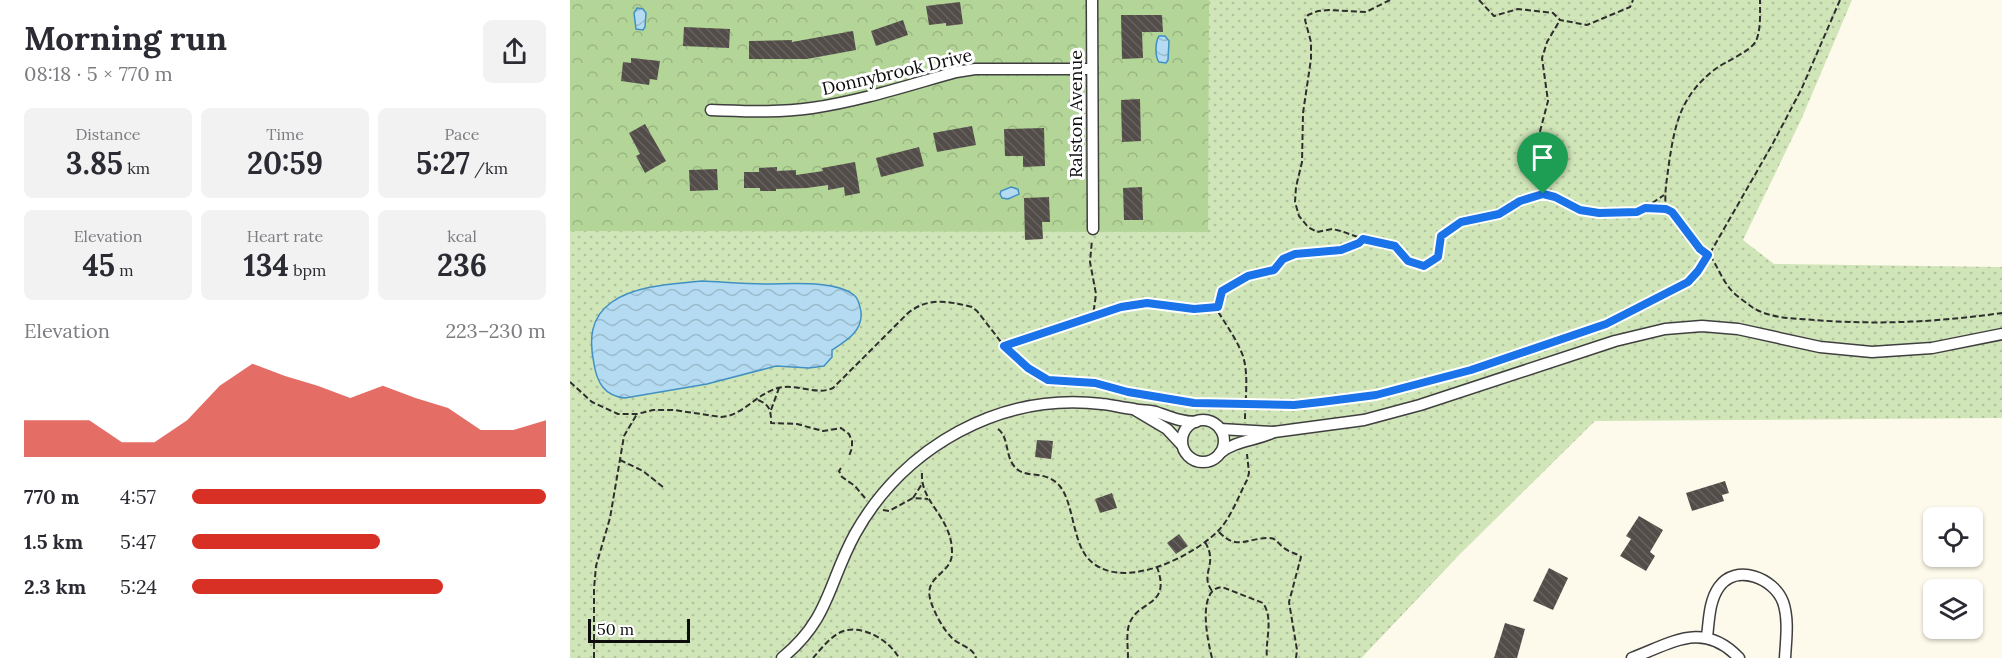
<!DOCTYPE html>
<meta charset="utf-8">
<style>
:root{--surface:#fff;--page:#f2f2f3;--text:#2b2b33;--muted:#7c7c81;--accent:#d93025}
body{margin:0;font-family:Lora,serif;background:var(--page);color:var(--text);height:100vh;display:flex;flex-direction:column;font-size:22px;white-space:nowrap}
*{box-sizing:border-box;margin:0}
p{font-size:20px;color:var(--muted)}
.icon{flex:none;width:33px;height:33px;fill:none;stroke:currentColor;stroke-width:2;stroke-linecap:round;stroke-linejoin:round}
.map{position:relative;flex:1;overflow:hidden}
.drawer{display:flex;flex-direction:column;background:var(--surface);width:570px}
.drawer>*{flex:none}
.controls{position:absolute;left:1353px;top:507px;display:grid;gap:12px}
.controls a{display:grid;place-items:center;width:60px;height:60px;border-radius:9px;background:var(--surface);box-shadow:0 2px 4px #0004;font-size:30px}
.scale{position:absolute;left:18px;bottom:15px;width:102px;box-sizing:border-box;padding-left:6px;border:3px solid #0c0c0c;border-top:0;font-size:16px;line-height:21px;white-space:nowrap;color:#0c0c0c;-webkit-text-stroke:4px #fff;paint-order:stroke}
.pin{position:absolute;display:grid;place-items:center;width:51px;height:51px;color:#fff;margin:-62px -26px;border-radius:50% 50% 50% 0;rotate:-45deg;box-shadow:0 0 6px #0007}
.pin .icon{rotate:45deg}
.round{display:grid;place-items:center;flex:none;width:63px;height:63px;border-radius:9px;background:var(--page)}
.summary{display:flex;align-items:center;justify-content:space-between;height:102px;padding:0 24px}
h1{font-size:33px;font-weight:700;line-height:45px}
.stats{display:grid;grid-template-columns:repeat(3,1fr);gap:9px;height:102px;padding:6px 24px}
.stats div{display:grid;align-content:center;border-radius:9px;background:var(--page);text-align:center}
.stats b{font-size:30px;font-weight:700}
.stats small{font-size:16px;font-weight:400}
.stats p{font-size:16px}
.chart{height:168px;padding:12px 24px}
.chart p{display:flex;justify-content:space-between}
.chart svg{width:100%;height:108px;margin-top:6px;fill:var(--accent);opacity:.7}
ul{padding:0 24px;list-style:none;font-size:20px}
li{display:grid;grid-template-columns:96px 72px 1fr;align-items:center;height:45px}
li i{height:15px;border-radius:8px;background:var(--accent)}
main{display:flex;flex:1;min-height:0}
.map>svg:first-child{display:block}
</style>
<main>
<section class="drawer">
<div class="summary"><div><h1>Morning run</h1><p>08:18 · 5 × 770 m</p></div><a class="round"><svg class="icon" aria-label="share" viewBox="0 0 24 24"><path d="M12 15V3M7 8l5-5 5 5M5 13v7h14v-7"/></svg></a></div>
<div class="stats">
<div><p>Distance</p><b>3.85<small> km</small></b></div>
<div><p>Time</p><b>20:59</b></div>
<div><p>Pace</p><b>5:27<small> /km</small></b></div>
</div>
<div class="stats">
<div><p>Elevation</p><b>45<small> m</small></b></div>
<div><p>Heart rate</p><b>134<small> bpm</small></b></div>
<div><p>kcal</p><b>236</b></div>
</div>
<div class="chart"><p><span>Elevation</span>223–230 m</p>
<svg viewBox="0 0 160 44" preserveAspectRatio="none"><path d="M0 44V29L10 29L20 29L30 38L40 38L50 29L60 15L70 6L80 11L90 15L100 20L110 15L120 20L130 24L140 33L150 33L160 29V44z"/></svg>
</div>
<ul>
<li><b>770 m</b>4:57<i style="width:100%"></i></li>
<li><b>1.5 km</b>5:47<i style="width:53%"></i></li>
<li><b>2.3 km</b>5:24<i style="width:71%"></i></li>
</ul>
</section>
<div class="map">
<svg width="1432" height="658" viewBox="0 0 1432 658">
<defs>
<pattern id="forest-crowns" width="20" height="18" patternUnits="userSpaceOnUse" patternTransform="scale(1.5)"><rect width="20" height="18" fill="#b4d598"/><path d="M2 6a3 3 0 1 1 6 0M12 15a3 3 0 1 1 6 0" fill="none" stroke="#9ab682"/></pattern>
<pattern id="park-dots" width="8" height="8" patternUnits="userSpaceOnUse" patternTransform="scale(1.5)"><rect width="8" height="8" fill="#d0e5b8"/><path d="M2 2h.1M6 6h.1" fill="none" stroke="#b1c39d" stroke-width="1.8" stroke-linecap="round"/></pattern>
<pattern id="water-waves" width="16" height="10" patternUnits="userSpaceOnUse" patternTransform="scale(1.5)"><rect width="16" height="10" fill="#b4dbf1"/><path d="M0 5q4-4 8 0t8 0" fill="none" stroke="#9abbcd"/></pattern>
<pattern id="building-back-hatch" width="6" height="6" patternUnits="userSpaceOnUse" patternTransform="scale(1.5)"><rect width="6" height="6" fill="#534d49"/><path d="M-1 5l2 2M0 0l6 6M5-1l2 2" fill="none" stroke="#67625f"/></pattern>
</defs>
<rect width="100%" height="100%" fill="#fefaeb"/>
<!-- forest -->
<polygon fill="url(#forest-crowns)" points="0,0 656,0 886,558 791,658 0,333"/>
<!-- park -->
<polygon fill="url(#park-dots)" points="639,0 1282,0 1231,120 1173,240 1204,264 1432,267 1432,418 1025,421 886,558 791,658 0,658 0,231 638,232"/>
<!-- water -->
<g fill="url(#water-waves)" stroke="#4090c3" stroke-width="1.5">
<polygon points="67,8 73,9 76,13 75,27 73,30 66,29 64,13"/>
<path d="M589,36H595L599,41L598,60L596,63L589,62C585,57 585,42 589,36Z"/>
<polygon points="441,187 448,189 449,194 438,199 432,198 430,194 431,191"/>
<path d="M132,281C154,282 176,284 197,284C221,284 265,280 284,295C289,299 290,306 291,312C293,331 276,341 262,350V357L254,366L239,368L206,366L137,384L55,398C34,396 27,382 24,364C19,340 20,317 42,302C66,285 104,284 132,281Z"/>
</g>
<!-- building -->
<g fill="url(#building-back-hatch)">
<polygon points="390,2 393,24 376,26 376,23 359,25 356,6"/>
<polygon points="551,15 592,15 593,32 572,32 573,58 552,59"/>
<polygon points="333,20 338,35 306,46 301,31"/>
<polygon points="114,27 160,29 159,48 113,46"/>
<polygon points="283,31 286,50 237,59 179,59 179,41 222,40 222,42"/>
<polygon points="61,58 90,61 87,80 80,79 79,85 51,81 53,62 61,63"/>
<polygon points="570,99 571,141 552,142 551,100"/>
<polygon points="75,124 96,161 75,173 66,156 70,154 59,133"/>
<polygon points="402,126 406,145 367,152 363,133"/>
<polygon points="474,128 475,166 453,167 453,156 435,156 434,129"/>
<polygon points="349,147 354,166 311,177 306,158"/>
<polygon points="285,162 290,193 275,196 274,187 258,190 258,185 237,188 206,189 206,191 190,191 190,188 174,188 174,172 189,172 189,168 207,167 207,171 226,170 226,175 253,171 252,168"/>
<polygon points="147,169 148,190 120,191 119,170"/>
<polygon points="572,187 573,220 554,220 553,188"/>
<polygon points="479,197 480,222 472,222 473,239 455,240 454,198"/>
<polygon points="467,440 483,441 481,459 465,457"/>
<polygon points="1155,481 1159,493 1152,495 1154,501 1122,511 1116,493"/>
<polygon points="542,493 547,508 530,513 525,499"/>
<polygon points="1069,516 1093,530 1080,552 1085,556 1076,571 1050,556 1061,539 1056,536"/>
<polygon points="609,534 618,546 606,554 597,543"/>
<polygon points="979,568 998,578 983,610 963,601"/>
<polygon points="935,623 955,629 947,658 924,658"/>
</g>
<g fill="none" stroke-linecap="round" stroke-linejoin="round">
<!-- street casing -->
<g stroke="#3f3f3f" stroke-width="13">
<g id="street">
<polyline points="522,0 523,229"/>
<path d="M141,110C174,111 208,113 242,108C291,101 339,85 386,72L405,69H522"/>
<polyline points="565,410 597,429 612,445"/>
<circle cx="633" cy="441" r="21"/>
<polyline points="650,429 704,432 794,420 850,405 1045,341 1095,329 1132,326 1168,329 1250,347 1302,352 1362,348 1432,334"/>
<path d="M650,453C666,440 686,441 704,432"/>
<path d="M1137,637C1139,621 1139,601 1149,587C1166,563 1204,578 1213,602C1219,619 1216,640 1215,658"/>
<path d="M212,658C260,619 258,583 285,534C334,446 431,392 532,404C543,405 553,408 564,409C571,411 579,410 586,412C600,417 611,422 626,422"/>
<path d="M1062,658C1102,643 1133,620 1169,658"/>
</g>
</g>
<!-- path -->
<g stroke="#2e2e2e" stroke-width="2" stroke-dasharray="6 3" stroke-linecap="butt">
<path d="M820,0L796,12L759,10L748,11L738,15L735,20L741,42V59L733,113L732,162L726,187L725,202L729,216L738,227L747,232L762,229L771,231L793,239L817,243L825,246L838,261L854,266C870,258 871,253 871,236L881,227L891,222L929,214L950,201L973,194L985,197L1010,210L1029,213L1067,212L1075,208L1095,209"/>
<polyline points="909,0 924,16 948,9 983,13 990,20 1017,25 1060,7 1063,0"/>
<path d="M1270,0L1231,90L1202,145L1139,255C1147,264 1150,276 1158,286C1163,294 1174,301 1182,307C1200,319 1223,318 1244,320C1309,325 1368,322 1432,313"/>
<polyline points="973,194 974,182 968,139 978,101 972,58 977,42 990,20"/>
<polyline points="1075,208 1094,195"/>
<polyline points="523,316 551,307 577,303 624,309 648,307"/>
<polyline points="434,346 523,316 526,294 520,262 522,240"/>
<path d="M0,382L22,402L48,414H67L83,410H104L151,417L158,416C176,411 189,393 208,388C226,383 247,396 263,388L338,313C358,297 378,301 402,307L407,311L438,351L458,368L478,380L525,383L558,392L624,403L724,405L778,399L839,387L901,370L1036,324L1118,282L1128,271L1139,255L1130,249L1102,212L1096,209C1094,193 1097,179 1099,163C1105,123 1111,96 1144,70C1154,62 1180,52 1186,41C1191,30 1190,13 1190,0"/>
<path d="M188,400C200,405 201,410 201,423L227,424L253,431L271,428L279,434L282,441V448L279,456"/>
<polyline points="201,410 209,388"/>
<path d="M675,419C675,399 679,376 673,356C667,340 657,326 647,310L652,291L678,276L704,270L713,259L725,254L771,250L789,243L793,239"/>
<path d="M428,429C439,437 435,455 444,466C455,480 472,469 488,484C503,499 502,537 516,556C546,595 621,558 648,531C661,518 668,497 677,480L679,473L677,454"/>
<polyline points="50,460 73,471 93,487"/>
<polyline points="271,468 269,471 272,477 285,486 295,498"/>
<path d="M352,473C350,503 383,517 382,554C381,575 352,576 361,602C365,614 373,629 382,638C390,646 403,647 406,658"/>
<polyline points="343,498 352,484"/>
<polyline points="313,510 319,511 343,498 358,499"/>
<path d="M649,532C667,551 677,538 699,538C707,538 708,544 714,548C720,553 727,553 731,557L719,602L727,650L726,658"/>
<path d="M635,542C649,565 629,573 642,591"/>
<polyline points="24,658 24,589 26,566 40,518 54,436 67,414"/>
<path d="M243,658C251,649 260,637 271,632C292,623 320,641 329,658"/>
<path d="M558,658C558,648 556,634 559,625C567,599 602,608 587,567"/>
<path d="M642,658C638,642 626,589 652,587L693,603C704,619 695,640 697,658"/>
</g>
<!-- street -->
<use href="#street" stroke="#fff" stroke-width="10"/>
</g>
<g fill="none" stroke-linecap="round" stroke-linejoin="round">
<!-- route casing -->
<g stroke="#fff" stroke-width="12">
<polygon id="route" points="973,194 985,197 1010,210 1029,213 1067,212 1075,208 1096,209 1102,212 1130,249 1138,255 1128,271 1118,282 1036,324 901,370 806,395 751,402 724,405 624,403 558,392 525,383 478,380 458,368 434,346 551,307 577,303 624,309 648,307 652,291 678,276 704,270 713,259 725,254 771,250 789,243 793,239 825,246 838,261 854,266 868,257 871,236 891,222 929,214 950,201"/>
</g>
<!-- route -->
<use href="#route" stroke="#1a73e8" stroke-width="8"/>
</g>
<g text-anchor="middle" stroke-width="6" stroke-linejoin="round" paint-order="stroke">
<!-- street labels -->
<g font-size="18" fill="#0c0c0c" stroke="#fff">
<text transform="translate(327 72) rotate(-13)" y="6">Donnybrook Drive</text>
<text transform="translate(506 114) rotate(-90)" y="6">Ralston Avenue</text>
</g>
</g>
</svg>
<div class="controls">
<a><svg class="icon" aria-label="locate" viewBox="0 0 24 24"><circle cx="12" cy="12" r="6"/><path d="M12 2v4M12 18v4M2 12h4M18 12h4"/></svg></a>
<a><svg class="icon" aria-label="layers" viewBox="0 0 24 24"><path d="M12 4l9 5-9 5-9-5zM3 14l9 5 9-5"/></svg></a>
</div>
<div class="scale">50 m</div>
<div class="pin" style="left:973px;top:194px;background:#1e9e55"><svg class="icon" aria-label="arrive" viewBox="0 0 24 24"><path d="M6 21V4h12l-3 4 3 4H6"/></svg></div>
</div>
</main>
